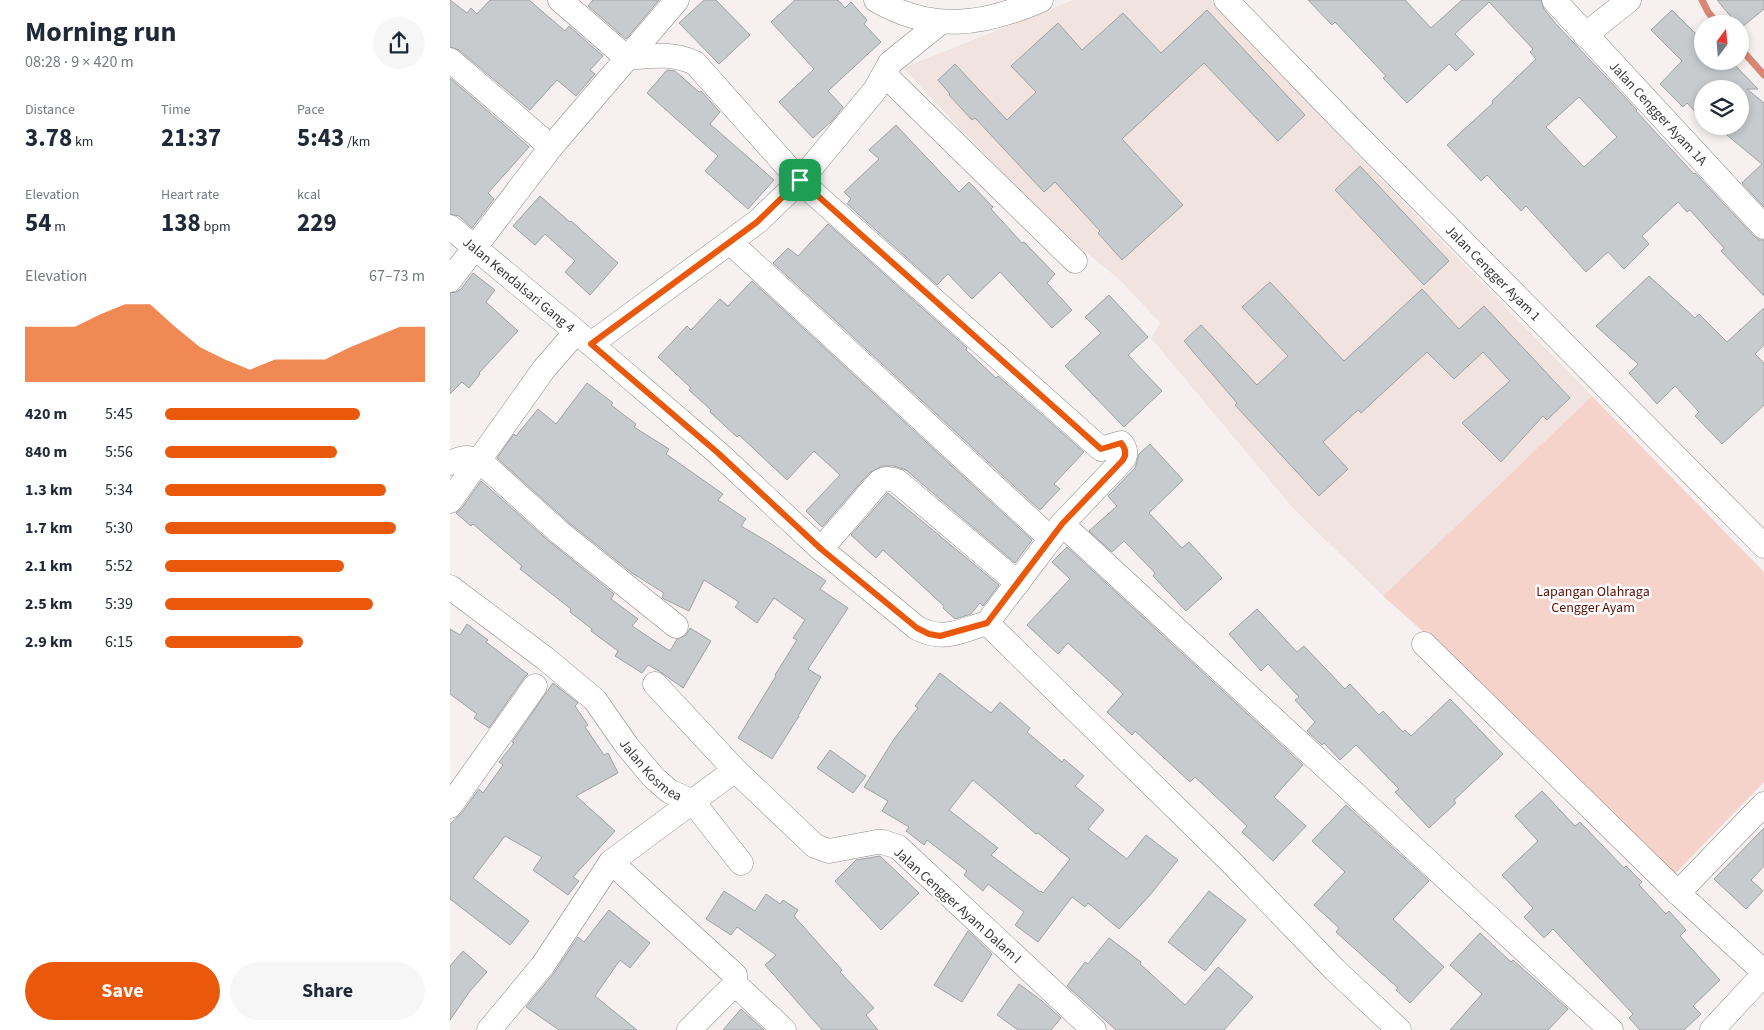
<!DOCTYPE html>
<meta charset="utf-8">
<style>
:root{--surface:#fff;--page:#f6f6f7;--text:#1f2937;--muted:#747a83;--accent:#ea580c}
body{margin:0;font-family:"Source Sans 3",sans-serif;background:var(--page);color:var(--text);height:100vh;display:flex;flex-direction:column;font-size:19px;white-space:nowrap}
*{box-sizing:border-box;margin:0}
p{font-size:16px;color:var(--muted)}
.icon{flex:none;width:28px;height:28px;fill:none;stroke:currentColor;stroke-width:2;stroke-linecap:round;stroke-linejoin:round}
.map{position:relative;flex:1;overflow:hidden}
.panel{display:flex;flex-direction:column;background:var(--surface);width:450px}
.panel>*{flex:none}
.needle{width:32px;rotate:16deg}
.buttons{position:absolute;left:1244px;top:15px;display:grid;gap:10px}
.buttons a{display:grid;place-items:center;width:55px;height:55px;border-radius:50%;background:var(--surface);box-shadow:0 2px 8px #0003;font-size:25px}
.pin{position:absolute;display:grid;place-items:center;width:42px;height:42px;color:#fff;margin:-21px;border-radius:10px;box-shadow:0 2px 8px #0006}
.round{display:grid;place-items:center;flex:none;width:52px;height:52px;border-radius:26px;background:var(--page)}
.overview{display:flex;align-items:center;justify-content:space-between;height:85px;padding:0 25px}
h1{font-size:28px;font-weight:700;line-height:38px}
.figures{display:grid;grid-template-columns:repeat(3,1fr);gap:8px;height:85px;padding:5px 25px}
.figures div{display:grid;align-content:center}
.figures b{font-size:25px;font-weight:700}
.figures small{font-size:14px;font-weight:400}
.figures p{font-size:14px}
.chart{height:140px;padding:10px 25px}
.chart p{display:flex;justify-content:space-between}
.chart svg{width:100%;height:90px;margin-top:5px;fill:var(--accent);opacity:.7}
.primary-button{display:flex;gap:10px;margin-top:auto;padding:10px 25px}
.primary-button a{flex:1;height:58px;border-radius:30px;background:var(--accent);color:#fff;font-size:20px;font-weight:700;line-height:58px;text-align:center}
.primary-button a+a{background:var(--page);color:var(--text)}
ul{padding:0 25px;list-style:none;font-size:16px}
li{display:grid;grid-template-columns:80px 60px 1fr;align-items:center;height:38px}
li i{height:12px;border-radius:6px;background:var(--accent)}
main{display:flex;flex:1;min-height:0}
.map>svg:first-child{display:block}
</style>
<main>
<section class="panel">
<div class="overview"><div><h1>Morning run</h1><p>08:28 · 9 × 420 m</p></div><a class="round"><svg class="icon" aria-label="share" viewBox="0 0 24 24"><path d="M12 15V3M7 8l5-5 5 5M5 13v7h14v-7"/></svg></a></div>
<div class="figures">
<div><p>Distance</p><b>3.78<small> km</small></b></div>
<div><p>Time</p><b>21:37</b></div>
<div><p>Pace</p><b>5:43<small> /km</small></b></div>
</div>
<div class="figures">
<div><p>Elevation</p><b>54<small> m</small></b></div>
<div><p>Heart rate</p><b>138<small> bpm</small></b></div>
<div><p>kcal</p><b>229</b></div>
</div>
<div class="chart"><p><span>Elevation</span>67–73 m</p>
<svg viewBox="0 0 160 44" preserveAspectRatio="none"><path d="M0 44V17L10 17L20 17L30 11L40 6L50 6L60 17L70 27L80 33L90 38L100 33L110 33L120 33L130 27L140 22L150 17L160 17V44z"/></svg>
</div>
<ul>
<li><b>420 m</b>5:45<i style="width:75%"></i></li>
<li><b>840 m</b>5:56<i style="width:66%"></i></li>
<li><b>1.3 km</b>5:34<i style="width:85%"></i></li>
<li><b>1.7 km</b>5:30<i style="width:89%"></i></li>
<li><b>2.1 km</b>5:52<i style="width:69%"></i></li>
<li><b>2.5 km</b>5:39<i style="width:80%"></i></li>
<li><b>2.9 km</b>6:15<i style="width:53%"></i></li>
</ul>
<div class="primary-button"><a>Save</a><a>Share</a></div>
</section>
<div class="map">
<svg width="1314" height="1030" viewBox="0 0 1314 1030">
<rect width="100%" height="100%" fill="#f6f1f0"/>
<!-- built -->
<polygon fill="#f0e3e0" points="623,0 761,0 895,142 1142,396 933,596 842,507 701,338 710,323 670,280 596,219 453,68"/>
<!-- green -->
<polygon fill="#f5d3cb" points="1142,396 1314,572 1314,782 1221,878 1004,659 933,596"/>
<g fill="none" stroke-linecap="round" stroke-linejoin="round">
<!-- stream -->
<g stroke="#d98675" stroke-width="7">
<polyline points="1252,0 1258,12 1268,24"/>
<polyline points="1290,48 1314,75"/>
</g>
</g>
<!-- building -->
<g fill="#c7cbcd" stroke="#9ea2a4" fill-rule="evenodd">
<polygon points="0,0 17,13 21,8 27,14 40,0 79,0 115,31 119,26 153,56 140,70 145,74 126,96 107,80 80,110 9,50 0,47"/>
<polygon points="143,0 209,0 176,39 138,6"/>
<polygon points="254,0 266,0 300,35 269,64 229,23"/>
<polygon points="345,0 388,0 395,8 401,2 417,20 414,24 431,42 378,91 393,107 383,120 363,138 329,102 364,69 321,22"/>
<path d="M858,0H955L981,28L1012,0H1091L1094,9L1107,25L1187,110L1186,111L1244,174L1245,173L1304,236L1309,240H1314V296L1271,251L1274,248L1240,210L1237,212L1228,202L1192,236L1199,244L1174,269L1158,252L1136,272L1076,206L1071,211L1037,175L1031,181L997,145L1043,103L1042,101L1086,59L1080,52L1083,49L1039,2L1005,34L1024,54L1006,71L999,64L957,103L933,78L936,76L885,22L882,25ZM1129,97L1167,137L1134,167L1096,127Z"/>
<polygon points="1267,0 1314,0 1314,9 1291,28 1290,24 1287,24"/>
<polygon points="757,10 855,115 828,141 754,63 672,139 733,205 672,260 648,233 650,231 605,182 594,192 525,118 522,120 499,95 500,94 488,80 505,64 557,120 586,92 561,66 608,23 632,50 673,13 711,53"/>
<polygon points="1222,10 1252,40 1252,61 1281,61 1308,89 1297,89 1314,103 1314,207 1292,183 1312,164 1266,126 1290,126 1290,89 1252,89 1252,119 1237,103 1233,107 1210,84 1232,61 1201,30"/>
<polygon points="217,70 225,71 249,92 251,91 270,112 260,124 324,180 298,209 255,171 268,156 197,93"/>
<polygon points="0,78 79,147 38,193 44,199 22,228 9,216 0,214"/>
<polygon points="446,125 509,192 519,182 543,207 541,209 572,243 574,242 605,274 597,283 622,310 602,328 550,272 522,299 498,274 487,285 397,204 401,199 394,192 429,159 419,150"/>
<polygon points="910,166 999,261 974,285 885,190"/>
<polygon points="90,196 120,222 121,221 168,263 140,295 115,272 125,261 95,234 85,245 63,226"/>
<polygon points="378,224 517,348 516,350 546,378 548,376 634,452 604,484 610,489 590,510 323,263 338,248 348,256"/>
<polygon points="23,273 45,290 36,302 68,331 29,373 30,374 19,388 12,382 0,394 0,293 6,292 11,289"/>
<polygon points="1199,276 1245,318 1249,314 1277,342 1314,308 1314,345 1305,354 1314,363 1314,405 1272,444 1245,416 1249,412 1225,386 1207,404 1179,373 1188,364 1146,326"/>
<polygon points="302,281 582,540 565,563 456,470 444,466 432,466 419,473 372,527 356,511 390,475 364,451 337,480 289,435 287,437 260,412 261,410 239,390 241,388 208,357 237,326 241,330 270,299 278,306"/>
<polygon points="820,282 894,361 972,289 1009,329 1034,306 1120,398 1097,420 1093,416 1051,462 1012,423 1060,381 1033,352 1004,379 977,352 911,413 908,410 873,442 898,469 869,496 785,405 787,403 734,341 751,325 807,385 838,356 792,307"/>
<polygon points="659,295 698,337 678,355 712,391 674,427 615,366 651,333 635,317"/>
<polygon points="137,383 163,403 161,405 186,424 184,427 219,449 216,454 273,494 268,500 296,519 291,526 323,545 376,581 370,589 398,608 358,669 371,677 348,716 349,716 322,759 288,738 326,676 325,675 347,640 343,638 355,620 324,598 307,623 285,607 289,602 254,580 239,611 214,599 212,597 214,593 182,573 118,522 47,458 64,434 66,436 88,409 106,424"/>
<polygon points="700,444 733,480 699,513 732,548 739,542 772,578 736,611 703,576 705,573 674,541 662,552 639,531 667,506 658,496 685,468 689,454"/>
<polygon points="31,481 100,542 164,594 161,599 188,619 182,626 220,651 227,639 236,635 240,628 261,641 233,688 209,671 198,665 192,673 165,656 168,651 141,631 142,629 120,612 121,609 70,569 72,566 23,524 21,526 6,513 11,509"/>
<polygon points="438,493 549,585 533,606 530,603 521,614 505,619 493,608 494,606 433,550 426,558 401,535"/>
<polygon points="617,547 853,765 824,797 856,826 823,861 792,832 797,826 745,777 740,782 685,731 682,735 657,712 673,694 618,643 608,654 577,625 620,579 602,562"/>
<polygon points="807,609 847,652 854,646 895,689 900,684 929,715 933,711 953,732 955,730 961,736 1000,699 1053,754 1004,800 1006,803 979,828 945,792 949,789 906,745 890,760 874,743 872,745 857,731 865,722 845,700 849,697 818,664 811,671 779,634"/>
<polygon points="17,624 38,640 36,642 78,674 74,678 39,728 24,718 27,714 0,694 0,629 10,635"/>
<path d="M490,673L541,713L550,702L580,728L577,732L612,762L614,759L634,776L625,786L654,810L638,829L677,859L696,835L728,860L700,895L669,929L638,903L635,907L622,897L588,942L565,925L574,912L538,884L533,891L514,875L517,871L477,840L474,845L456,831L459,827L432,811L438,801L414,787L444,739L468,708L465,706ZM523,780L586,834L588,833L620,859L593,893L591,891L590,892L541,855L548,848L499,810Z"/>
<polygon points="103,683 128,703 125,706 138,725 135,727 154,755 158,753 168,773 126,796 165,831 123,877 129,881 118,895 83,870 92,857 55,836 23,878 79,921 60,945 0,899 0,824 11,814 29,789 33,793 53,765 49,762 64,743 62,742"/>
<polygon points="380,750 416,776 403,793 367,768"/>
<polygon points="1092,791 1125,826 1130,822 1174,868 1176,866 1192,882 1189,885 1216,914 1219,911 1236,930 1230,936 1270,980 1243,1006 1251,1014 1234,1030 1190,1030 1179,1018 1183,1014 1103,929 1094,938 1074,917 1083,908 1052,875 1088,841 1065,816"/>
<polygon points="896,805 979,881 943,919 994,967 960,1003 946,990 948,988 886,932 889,928 864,905 895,872 862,841"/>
<polygon points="1314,828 1314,866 1301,880 1313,891 1296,909 1264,879"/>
<polygon points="430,856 469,893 431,930 385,881 406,860"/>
<polygon points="274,891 305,911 316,894 330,904 333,900 348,910 344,916 392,970 390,972 424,1008 416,1015 428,1030 372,1030 315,965 326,955 287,927 281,935 256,919"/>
<polygon points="759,891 796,920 755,971 718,942"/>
<polygon points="159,910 200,943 180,968 170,960 145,996 187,1030 109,1030 76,1007 104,973 128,937 134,942"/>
<polygon points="518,931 542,954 512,1002 484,985"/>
<polygon points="1030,933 1061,962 1063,960 1118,1009 1098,1030 1000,1030 1032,994 1000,965"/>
<polygon points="659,938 691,962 690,964 735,1005 768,967 803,997 774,1030 666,1030 617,986 635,962 638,964"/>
<polygon points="13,951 37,972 20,991 0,1020 0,966"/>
<polygon points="569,984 592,1001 611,1018 601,1030 568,1030 547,1015"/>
<polygon points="291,1009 314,1030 273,1030"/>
</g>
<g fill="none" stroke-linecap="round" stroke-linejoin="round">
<!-- street casing -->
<g stroke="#8e8988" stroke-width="25">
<g id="street">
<path d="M110,0L177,58C201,56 222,52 245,63L350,181L651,449L671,443C676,449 677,455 672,461L612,524L537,623"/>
<path d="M426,0C482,33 534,25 591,0"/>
<path id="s1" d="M776,0L891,119L1314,546"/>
<path id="s2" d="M1104,0L1314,227"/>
<polyline points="1135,35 1179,0"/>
<polyline points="0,60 101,147"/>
<polyline points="434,74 625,261"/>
<path id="s3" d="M0,227L141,344L268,453L371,549L467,628C494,642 510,631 537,623"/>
<polyline points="281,243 601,539"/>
<polyline points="0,280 101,147 227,0"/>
<polyline points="141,344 307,222 350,181 425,90 440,63 491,22"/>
<path d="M0,463C11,458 17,456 29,460L109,532L226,626"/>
<polyline points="0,501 94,369 126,332"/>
<polyline points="612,524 1161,1030"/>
<path d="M371,549L429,482C435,478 440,478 447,481L568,583"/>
<path id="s4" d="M0,587L96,659L145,700L177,746L204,778L219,791L243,802L291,863"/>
<polyline points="537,623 780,861 885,970 949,1030"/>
<polyline points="974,644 1228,893 1314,972"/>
<polyline points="205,684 285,770 365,846 379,851 427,842 433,842 448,847 644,1030"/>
<polyline points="0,806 85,686"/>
<polyline points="161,862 285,975 285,984 239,1030"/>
<polyline points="1228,893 1314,804"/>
<polyline points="285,984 334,1030"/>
<polyline points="39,1030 93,965 161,862 285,770"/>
<polyline points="1262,1030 1314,974"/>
</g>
</g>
<!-- street -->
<use href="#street" stroke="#fff" stroke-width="24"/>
</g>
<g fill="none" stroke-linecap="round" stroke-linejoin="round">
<!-- route casing -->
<g stroke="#fff" stroke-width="10">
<path id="route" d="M350,180L651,449L671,443C676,449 677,455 672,461L612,524L537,623L490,636L479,634L467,628L371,549L268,453L141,344L307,222Z"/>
</g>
<!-- route -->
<use href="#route" stroke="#ea580c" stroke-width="6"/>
</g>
<g text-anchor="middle" stroke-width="5" stroke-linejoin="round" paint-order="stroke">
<!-- street labels -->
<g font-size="14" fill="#3a3838" stroke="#fff">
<text dy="5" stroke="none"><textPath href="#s2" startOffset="154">Jalan Cengger Ayam 1A</textPath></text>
<text dy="5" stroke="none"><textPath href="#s1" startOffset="382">Jalan Cengger Ayam 1</textPath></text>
<text dy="5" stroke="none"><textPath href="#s3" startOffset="90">Jalan Kendalsari Gang 4</textPath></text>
<text dy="5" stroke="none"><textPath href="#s4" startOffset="274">Jalan Kosmea</textPath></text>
<text transform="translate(508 905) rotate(42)" y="5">Jalan Cengger Ayam Dalam I</text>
</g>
<!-- park labels -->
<g font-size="14" fill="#590f03" stroke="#fff">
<text x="1143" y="596">Lapangan Olahraga<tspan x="1143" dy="16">Cengger Ayam</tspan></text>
</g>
</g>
</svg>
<div class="buttons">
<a><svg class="needle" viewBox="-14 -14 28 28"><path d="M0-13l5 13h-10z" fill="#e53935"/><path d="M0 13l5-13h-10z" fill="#747a83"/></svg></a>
<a><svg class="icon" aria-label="layers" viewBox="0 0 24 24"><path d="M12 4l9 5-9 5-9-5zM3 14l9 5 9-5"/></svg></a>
</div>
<div class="pin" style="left:350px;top:180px;background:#1e9e55"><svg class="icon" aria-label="arrive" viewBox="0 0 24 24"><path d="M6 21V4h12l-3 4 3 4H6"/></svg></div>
</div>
</main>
